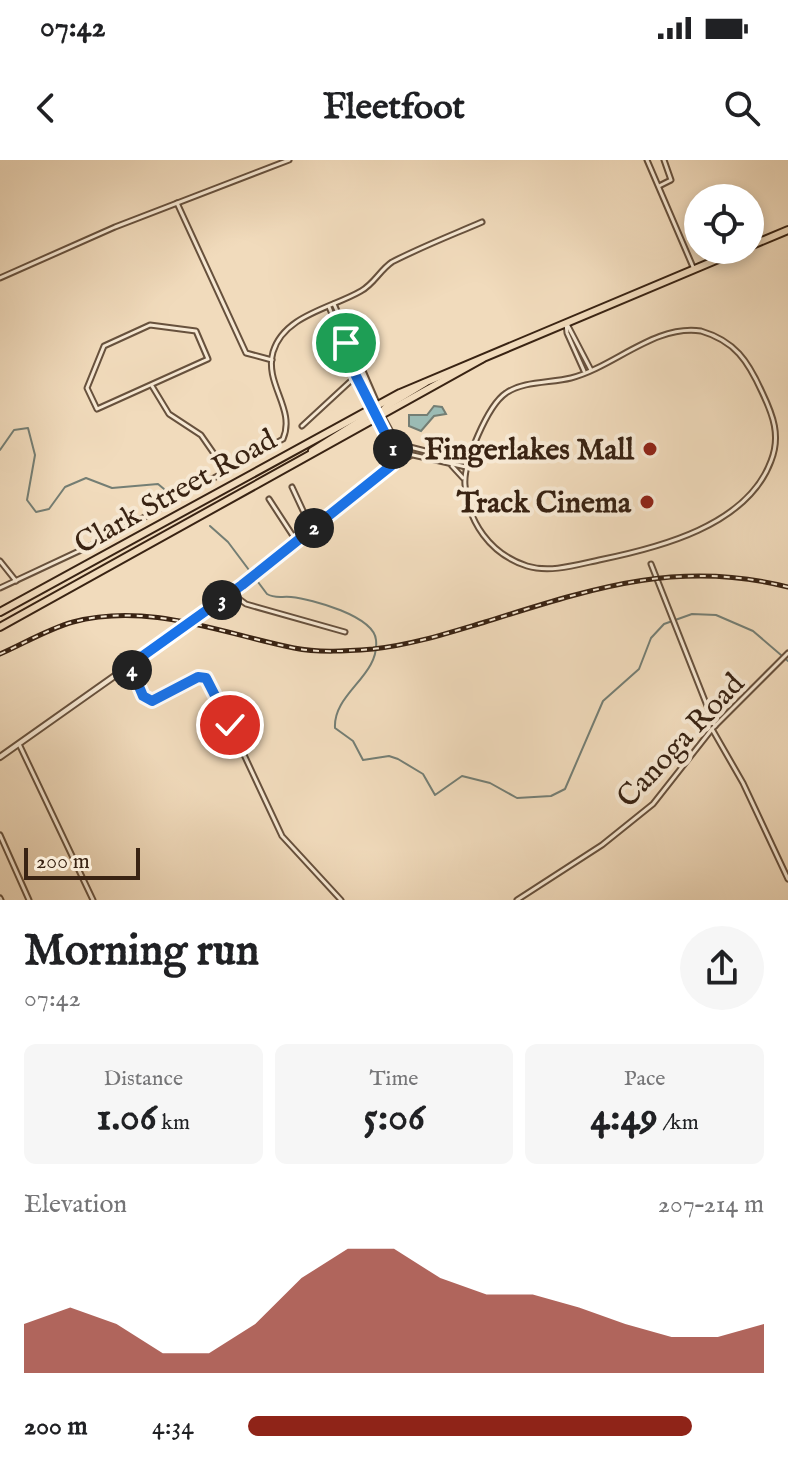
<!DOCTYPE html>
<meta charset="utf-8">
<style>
:root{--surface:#fff;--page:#f6f6f6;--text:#202124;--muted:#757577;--accent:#8f2418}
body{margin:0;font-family:"IM FELL English",serif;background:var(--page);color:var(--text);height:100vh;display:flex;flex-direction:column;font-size:30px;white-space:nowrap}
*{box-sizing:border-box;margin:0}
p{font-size:26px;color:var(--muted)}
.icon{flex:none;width:44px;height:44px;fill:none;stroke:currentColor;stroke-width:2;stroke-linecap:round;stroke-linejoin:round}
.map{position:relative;height:740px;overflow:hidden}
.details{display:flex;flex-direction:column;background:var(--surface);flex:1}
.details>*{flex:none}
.tools{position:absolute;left:684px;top:24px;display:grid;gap:16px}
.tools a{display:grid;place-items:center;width:80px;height:80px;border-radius:50%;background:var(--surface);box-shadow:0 4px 12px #0003;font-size:40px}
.scale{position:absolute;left:24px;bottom:20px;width:116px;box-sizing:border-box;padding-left:8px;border:4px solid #392313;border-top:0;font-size:22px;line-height:28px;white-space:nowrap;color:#392313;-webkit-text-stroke:6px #f6e8d3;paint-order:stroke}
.pin{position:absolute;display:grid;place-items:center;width:68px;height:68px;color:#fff;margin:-34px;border:4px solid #fff;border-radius:50%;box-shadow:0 2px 8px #0007}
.km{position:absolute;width:40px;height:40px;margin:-20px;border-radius:50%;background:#222;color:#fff;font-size:22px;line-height:40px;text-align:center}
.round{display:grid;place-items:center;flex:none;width:84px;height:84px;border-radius:42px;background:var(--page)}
.head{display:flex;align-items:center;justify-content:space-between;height:136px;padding:0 24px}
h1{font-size:44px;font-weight:700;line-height:60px}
.figures{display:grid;grid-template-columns:repeat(3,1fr);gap:12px;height:136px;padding:8px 24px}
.figures div{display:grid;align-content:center;border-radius:12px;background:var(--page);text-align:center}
.figures b{font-size:40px;font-weight:700}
.figures small{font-size:22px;font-weight:400}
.figures p{font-size:22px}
.chart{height:224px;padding:16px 24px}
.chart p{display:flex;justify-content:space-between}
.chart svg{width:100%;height:144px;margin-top:8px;fill:var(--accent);opacity:.7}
ul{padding:0 24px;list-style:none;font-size:26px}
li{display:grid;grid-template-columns:128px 96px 1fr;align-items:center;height:60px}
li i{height:20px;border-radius:10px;background:var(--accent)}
.status{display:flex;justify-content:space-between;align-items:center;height:56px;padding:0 40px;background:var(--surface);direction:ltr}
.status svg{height:22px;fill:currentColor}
header{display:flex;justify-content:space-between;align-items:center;height:104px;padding:0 24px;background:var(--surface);font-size:36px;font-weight:700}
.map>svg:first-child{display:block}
</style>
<div class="status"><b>07:42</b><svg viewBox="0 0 49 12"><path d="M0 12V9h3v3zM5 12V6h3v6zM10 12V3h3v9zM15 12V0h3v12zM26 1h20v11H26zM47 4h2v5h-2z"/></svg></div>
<header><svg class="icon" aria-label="back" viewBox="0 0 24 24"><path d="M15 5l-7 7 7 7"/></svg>Fleetfoot<svg class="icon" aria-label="search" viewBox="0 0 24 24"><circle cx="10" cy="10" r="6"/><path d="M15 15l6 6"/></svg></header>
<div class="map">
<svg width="788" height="740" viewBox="0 0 788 740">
<rect width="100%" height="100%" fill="#f1dbbc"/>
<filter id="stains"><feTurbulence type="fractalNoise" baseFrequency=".0025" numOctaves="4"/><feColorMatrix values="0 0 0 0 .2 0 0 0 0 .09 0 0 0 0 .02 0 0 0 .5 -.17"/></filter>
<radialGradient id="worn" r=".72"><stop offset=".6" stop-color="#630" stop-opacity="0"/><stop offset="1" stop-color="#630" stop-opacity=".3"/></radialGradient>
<!-- water -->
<polygon fill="#9bbbb4" stroke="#747e74" stroke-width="2" points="434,246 442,247 446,254 434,256 421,271 409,266 409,255 427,255"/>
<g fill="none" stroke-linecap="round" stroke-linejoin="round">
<!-- stream -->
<g stroke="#747e74" stroke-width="2">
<polyline points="0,290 14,270 28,268 35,295 27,340 36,352 49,349 65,327 86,318 112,328 158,324 170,334"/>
<path d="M210,366L228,382L267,434C275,439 282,436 291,437C312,439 374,456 376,480C380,516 333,533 335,568L353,581L363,600L389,596L398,599L423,614L435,635L462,616L490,623L517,638L551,636L565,629L603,541L639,509L651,478L664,464L692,454L716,455L753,471L788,501"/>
</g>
<!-- minor casing -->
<g stroke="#67513d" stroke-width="7">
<g id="minor">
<polyline points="647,0 693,107"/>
<polyline points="659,26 671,20 664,0"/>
<polyline points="177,43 246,193 272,200"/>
<polyline points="0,118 115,67 289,0"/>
<polyline points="334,144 377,243"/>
<polyline points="329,147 370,246"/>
<polyline points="566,163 567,173 584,211"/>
<polyline points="567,164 591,210"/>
<polygon points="150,165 196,171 208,199 97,249 87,228 104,186"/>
<path d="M701,171C735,181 748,201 762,232C773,255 781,276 771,301C747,366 658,388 599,400C576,405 550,413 527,406C490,394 468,362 465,325C463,303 488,245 506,233C523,221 551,223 571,218C614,207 655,164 701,171Z"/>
<polyline points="152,226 169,254 201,275 226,311"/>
<polyline points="302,266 355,217"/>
<polyline points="391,282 413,295 466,307"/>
<polyline points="406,286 468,302"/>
<polyline points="456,299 471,292"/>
<polyline points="392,305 410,296"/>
<polyline points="452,306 463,318"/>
<polyline points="292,327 312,370"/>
<polyline points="269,339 297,382"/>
<polyline points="0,401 16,421"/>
<polyline points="651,404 715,566"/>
<path d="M0,428L109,377L283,279C296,249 264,224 273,192C284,155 332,148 361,131C374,124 380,110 392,102C421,87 452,75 482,62"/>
<polyline points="231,433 246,444 345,472"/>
<polyline points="130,505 142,533 152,541 198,517 209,520 282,676 341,740"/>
<polyline points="712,569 743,623 788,719"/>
<polyline points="19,584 93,740"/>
<polyline points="0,675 29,740"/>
<polyline points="0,738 1,740"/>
<polyline points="517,740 602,685 653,644 712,569 788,493"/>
</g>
</g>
<!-- tertiary casing -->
<g stroke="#67513d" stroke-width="8">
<g id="tertiary">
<polyline points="371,249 393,289 393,302"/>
<polyline points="0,597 239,428 388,309 405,285 391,273 380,253"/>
</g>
</g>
<!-- primary casing -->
<g stroke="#392313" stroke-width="10">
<g id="primary">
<polyline points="376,258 387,246 425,223"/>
<polyline points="312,291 368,256 377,245"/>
</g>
</g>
<!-- trunk casing -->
<g stroke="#392313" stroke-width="10">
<g id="trunk">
<polyline points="750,86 788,70"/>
<polyline points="0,452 400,233 740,90"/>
<polyline points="0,467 482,199"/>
</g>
</g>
<!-- minor -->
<use href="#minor" stroke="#f6e8d3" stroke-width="3"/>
<!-- tertiary -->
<use href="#tertiary" stroke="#f6e8d3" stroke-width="4"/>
<!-- primary -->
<use href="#primary" stroke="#f1dbbc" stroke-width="6"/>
<!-- trunk -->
<use href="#trunk" stroke="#f1dbbc" stroke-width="6"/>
<!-- rail casing -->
<g stroke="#392313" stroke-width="5">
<path id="rail" d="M0,494C23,484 48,469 73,462C149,442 220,473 294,488C319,493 347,491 373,489C411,485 448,473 485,462C591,429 677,399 788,427"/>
</g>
<!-- rail -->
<use href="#rail" stroke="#f6e8d3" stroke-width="2" stroke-dasharray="6" stroke-linecap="butt"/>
</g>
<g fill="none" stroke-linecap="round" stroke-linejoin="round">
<!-- route casing -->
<g stroke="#fff" stroke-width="16">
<polyline id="route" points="230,565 206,518 198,517 152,541 143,536 130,505 242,425 392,305 393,289 356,216 346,183"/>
</g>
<!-- route -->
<use href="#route" stroke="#1a73e8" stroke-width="10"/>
</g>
<!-- markers -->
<g fill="#8f2418" stroke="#f6e8d3" stroke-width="3">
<circle cx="650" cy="289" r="8"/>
<circle cx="647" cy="342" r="8"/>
</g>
<g text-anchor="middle" stroke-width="8" stroke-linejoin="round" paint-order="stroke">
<!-- poi labels -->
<g font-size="30" font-weight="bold" fill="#392313" stroke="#f6e8d3" text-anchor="end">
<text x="634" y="299">Fingerlakes Mall</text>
<text x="631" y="352">Track Cinema</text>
</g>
<!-- street labels -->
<g font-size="30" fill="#392313" stroke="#f6e8d3">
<text transform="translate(175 331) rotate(-29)" y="10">Clark Street Road</text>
<text transform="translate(680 580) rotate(-47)" y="10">Canoga Road</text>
</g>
</g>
<rect width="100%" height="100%" filter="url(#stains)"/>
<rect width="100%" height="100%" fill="url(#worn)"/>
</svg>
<div class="tools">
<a><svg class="icon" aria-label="locate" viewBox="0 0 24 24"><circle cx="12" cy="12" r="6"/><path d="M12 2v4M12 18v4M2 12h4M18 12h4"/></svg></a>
</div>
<div class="scale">200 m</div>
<div class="pin" style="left:346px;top:183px;background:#1e9e55"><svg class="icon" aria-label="arrive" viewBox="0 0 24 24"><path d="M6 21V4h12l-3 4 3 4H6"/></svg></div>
<div class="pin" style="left:230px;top:565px;background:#d93025"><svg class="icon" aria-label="check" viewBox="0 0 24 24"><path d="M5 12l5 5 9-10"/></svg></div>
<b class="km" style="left:393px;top:289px">1</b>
<b class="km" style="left:314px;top:368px">2</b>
<b class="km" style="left:222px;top:440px">3</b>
<b class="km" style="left:132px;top:510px">4</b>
</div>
<section class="details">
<div class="head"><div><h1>Morning run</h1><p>07:42</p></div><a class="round"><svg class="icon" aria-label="share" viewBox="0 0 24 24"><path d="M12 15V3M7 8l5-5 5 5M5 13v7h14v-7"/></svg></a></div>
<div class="figures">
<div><p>Distance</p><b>1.06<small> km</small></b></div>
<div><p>Time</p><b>5:06</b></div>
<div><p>Pace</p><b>4:49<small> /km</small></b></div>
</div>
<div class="chart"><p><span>Elevation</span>207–214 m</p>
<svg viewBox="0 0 160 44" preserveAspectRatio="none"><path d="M0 44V29L10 24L20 29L30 38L40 38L50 29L60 15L70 6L80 6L90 15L100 20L110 20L120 24L130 29L140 33L150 33L160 29V44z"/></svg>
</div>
<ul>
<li><b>200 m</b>4:34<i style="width:86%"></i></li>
</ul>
</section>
